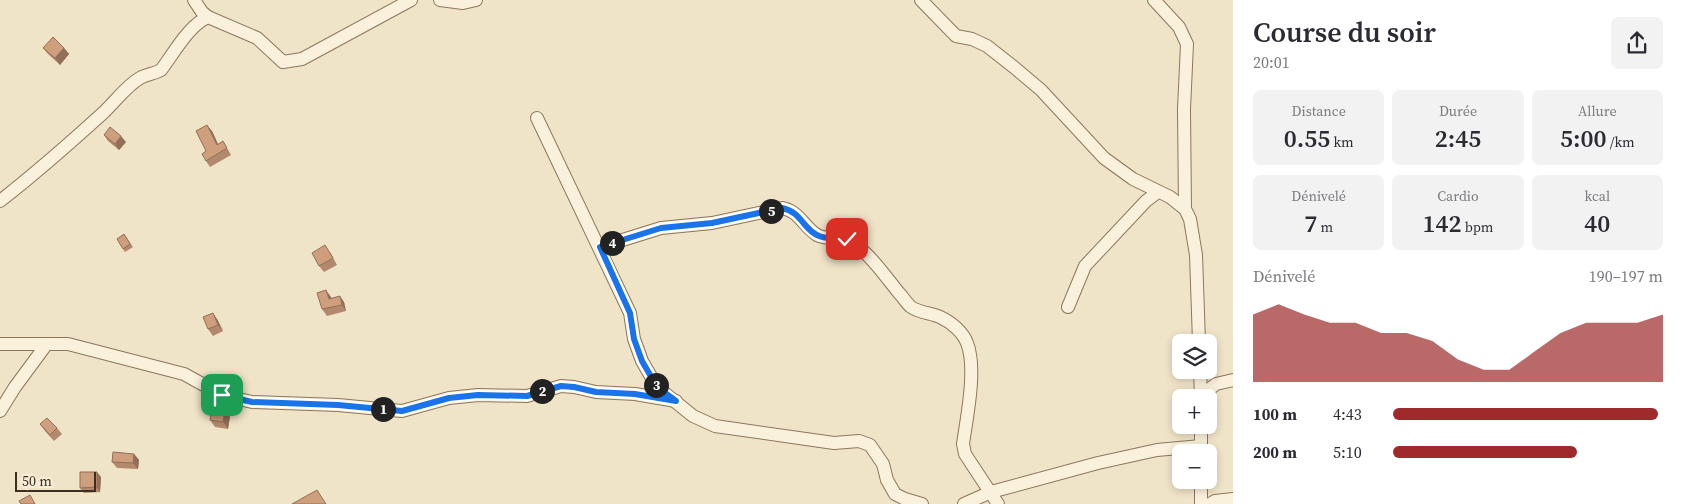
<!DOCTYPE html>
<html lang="fr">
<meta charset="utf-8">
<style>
:root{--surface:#fff;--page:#f2f2f3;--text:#2b2b33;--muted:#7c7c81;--accent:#9e2a2b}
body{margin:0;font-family:"Source Serif 4",serif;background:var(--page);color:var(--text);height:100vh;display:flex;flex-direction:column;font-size:19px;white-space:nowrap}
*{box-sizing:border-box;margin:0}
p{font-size:16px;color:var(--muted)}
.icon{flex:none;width:28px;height:28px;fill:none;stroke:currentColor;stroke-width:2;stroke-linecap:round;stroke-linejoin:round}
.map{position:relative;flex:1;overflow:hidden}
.panel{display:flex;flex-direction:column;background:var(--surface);width:450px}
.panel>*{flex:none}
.fabs{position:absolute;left:1172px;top:334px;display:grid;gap:10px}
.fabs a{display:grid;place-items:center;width:45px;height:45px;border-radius:8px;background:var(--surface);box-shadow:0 2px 8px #0003;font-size:25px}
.scale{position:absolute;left:15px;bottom:12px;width:81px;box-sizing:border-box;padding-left:5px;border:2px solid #3d2e20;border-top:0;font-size:14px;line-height:18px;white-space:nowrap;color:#3d2e20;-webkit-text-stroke:4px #f7eed8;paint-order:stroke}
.pin{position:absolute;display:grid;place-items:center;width:42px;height:42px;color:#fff;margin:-21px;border-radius:10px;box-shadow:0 2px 8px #0006}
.km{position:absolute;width:25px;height:25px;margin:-12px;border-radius:50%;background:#222;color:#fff;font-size:14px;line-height:25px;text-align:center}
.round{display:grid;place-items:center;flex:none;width:52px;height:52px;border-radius:8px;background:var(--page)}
.summary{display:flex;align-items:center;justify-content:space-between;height:85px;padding:0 20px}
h1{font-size:28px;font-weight:600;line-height:38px}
.figures{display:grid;grid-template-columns:repeat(3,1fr);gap:8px;height:85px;padding:5px 20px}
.figures div{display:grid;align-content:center;border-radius:8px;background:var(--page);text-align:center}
.figures b{font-size:25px;font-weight:600}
.figures small{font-size:14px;font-weight:400}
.figures p{font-size:14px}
.chart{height:140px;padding:10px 20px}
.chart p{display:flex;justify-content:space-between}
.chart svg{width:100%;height:90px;margin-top:5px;fill:var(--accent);opacity:.7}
ul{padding:0 20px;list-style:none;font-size:16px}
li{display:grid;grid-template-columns:80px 60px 1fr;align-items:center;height:38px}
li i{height:12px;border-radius:6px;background:var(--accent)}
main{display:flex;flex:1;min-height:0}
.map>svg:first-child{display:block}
</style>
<main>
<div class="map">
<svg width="1233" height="504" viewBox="0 0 1233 504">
<rect width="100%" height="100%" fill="#f0e4c8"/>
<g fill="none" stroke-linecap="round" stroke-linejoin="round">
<!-- street casing -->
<g stroke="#8d765c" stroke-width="14">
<g id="street">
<polyline points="194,0 202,12 208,17"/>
<polyline points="440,0 463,3 476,0"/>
<polyline points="921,0 956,36 972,39 987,46 1015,68 1041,90 1104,158 1133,179 1170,197 1185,209 1190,219 1196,255 1199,342"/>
<polyline points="1154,0 1179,27 1187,44 1184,109 1185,209"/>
<polyline points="537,118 630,313 634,339 642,361 657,387 693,416 715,426 834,443 859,441 870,445 883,464 887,480 895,494 905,499 922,504"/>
<path d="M0,201C36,173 70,143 103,113C116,101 125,87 140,78C147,74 154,74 161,70C174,53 189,25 208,17L257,38L283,62L302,59L411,0"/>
<path d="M600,247L661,228L712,223L782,208C799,211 803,226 817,235C828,241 843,235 853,243C870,254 886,277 899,293C903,297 907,304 911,307C920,313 931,313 940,317C951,322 963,332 967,343C977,368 967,416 963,444L965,454L998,504"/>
<polyline points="1068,307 1085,266 1146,201 1158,192"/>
<polyline points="0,344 68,344 184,374 222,395 252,402 338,405 402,411 449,398 478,395 527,396 561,386 574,387 596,392 635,394 676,401"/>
<polyline points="1200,370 1201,398"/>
<polyline points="1202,395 1216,384 1233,380"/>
<polyline points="0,411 15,387 46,345"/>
<polyline points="1201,452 1201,425"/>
<polyline points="964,504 991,492 1098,463 1157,450 1201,446"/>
<polyline points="1201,504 1201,480"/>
<polyline points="1210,504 1215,501 1233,499"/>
</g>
</g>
<!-- street -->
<use href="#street" stroke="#faf1dc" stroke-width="12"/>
</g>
<!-- wall -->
<g fill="#b2896c">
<polygon points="43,48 64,48 69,54 60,65 48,54"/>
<polygon points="212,131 218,144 227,148 231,155 210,167 206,161"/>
<polygon points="104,135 126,142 119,150 108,141"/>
<polygon points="124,234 133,247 125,252 117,239"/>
<polygon points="330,252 337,265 324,272 319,266"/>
<polygon points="331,297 331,298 344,302 346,311 327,316 322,309"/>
<polygon points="217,319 223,331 213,336 208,329"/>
<polygon points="230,416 228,429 215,427 210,420"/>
<polygon points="40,424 57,428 62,434 54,441 45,431"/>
<polygon points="134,454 139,460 138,469 117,468 112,462"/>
<polygon points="101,477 100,492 84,493 80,488"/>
</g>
<!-- shaded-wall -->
<g fill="#916f58">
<polygon points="64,48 69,54 60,65 55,58"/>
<polygon points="207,125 212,131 221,151 217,145"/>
<polygon points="121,136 126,142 119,150 115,144"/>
<polygon points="326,290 331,297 333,305 329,299"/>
<polygon points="340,296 344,302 346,311 342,305"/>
<polygon points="213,313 217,319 223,331 218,325"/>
<polygon points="225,410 230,416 228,429 223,422"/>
<polygon points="134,454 139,460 138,469 133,463"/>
<polygon points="97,472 101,477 100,492 97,487"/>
</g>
<!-- building -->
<g fill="#cf9f7d" stroke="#916f58">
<polygon points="53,37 64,48 55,58 43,48"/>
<polygon points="207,125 217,145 223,141 227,148 206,161 202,154 206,151 196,131"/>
<polygon points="110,127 121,136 115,144 104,135"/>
<polygon points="124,234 130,244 123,249 117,239"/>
<polygon points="325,245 333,258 319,266 312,253"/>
<polygon points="326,290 329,299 340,296 342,305 322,309 317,293"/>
<polygon points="213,313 218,325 208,329 203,317"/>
<polygon points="212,408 225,410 223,422 210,420"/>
<polygon points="47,418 57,428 50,435 40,424"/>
<polygon points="113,452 134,454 133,463 112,462"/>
<polygon points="80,472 97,472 97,487 80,488"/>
<polygon points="317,490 326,504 292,504"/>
<polygon points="30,495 35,504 21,504 19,501"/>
</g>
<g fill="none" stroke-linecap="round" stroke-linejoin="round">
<!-- route casing -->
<g stroke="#fff" stroke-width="10">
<path id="route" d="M222,395L252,402L338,405L402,411L449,398L478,395L527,396L561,386L574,387L596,392L635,394L676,401L657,387L642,361L634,339L630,313L600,247L661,228L712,223L782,208C802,212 803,230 819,236C827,239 839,239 847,239"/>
</g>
<!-- route -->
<use href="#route" stroke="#1a73e8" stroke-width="6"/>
</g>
</svg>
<div class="fabs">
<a><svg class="icon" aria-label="layers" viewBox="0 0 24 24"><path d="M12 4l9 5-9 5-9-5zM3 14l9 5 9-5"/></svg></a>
<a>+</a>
<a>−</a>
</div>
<div class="scale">50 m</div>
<div class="pin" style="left:222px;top:395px;background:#1e9e55"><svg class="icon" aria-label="arrive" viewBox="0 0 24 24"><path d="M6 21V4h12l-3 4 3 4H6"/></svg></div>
<div class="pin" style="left:847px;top:239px;background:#d93025"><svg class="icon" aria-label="check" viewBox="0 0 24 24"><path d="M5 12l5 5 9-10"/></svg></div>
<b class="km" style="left:383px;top:409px">1</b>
<b class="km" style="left:542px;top:391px">2</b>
<b class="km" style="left:656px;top:385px">3</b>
<b class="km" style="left:612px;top:243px">4</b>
<b class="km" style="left:771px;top:211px">5</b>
</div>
<section class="panel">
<div class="summary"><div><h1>Course du soir</h1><p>20:01</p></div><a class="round"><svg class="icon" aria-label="share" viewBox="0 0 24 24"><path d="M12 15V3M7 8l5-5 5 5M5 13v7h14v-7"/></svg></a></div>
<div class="figures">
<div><p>Distance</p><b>0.55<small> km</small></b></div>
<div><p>Durée</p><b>2:45</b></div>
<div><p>Allure</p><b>5:00<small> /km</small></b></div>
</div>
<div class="figures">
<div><p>Dénivelé</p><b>7<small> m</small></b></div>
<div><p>Cardio</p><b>142<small> bpm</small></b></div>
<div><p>kcal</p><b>40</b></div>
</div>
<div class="chart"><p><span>Dénivelé</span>190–197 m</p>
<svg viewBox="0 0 160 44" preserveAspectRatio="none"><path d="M0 44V11L10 6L20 11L30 15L40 15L50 20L60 20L70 24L80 33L90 38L100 38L110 29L120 20L130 15L140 15L150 15L160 11V44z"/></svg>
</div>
<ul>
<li><b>100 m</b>4:43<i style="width:98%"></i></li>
<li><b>200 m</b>5:10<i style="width:68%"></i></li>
</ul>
</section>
</main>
